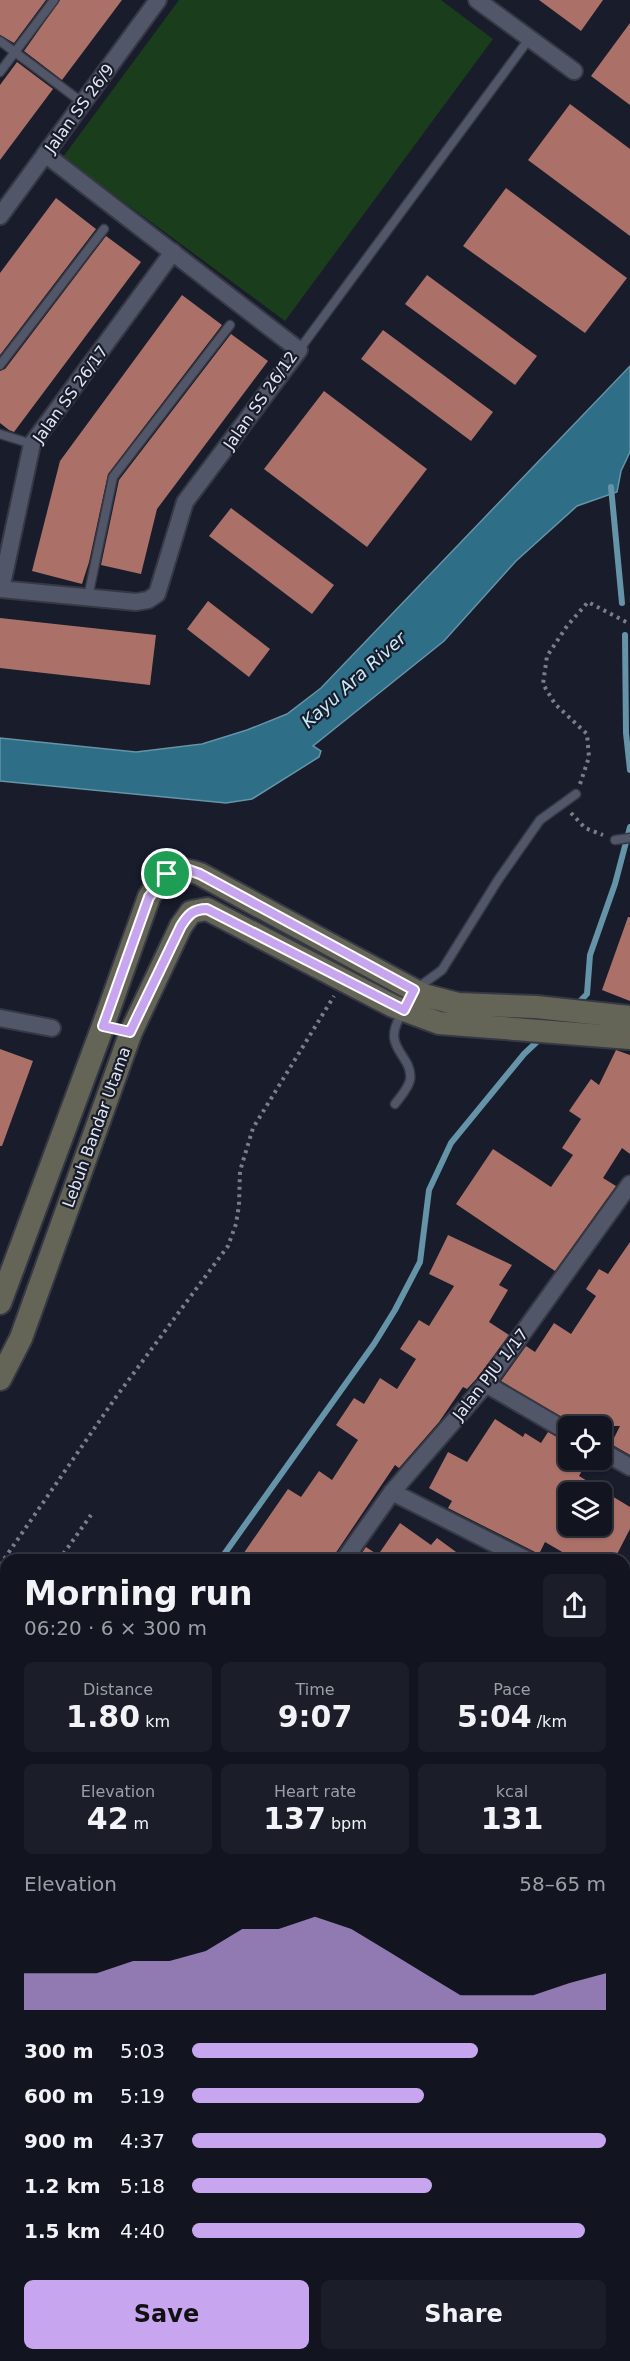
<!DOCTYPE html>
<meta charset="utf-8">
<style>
:root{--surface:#121520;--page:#1b1e29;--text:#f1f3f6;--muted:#9c9fa5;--line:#31343e;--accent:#c7a6ef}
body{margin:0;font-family:"DejaVu Sans",sans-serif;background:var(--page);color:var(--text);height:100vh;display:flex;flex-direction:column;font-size:22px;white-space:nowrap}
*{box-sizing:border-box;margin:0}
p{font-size:20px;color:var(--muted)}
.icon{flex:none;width:33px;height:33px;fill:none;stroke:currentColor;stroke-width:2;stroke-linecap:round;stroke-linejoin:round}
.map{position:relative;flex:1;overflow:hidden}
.side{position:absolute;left:0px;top:1554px;width:630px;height:807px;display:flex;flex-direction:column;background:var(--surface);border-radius:18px 18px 0 0;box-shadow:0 2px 4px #0004,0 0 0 2px var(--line)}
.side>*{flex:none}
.fabs{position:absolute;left:558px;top:1416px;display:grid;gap:12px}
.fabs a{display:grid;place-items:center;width:54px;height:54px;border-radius:9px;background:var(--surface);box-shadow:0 2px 4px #0004,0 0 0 2px var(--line);font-size:30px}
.pin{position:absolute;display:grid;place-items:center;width:51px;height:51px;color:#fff;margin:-26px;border:3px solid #fff;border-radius:50%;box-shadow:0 2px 6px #0007}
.round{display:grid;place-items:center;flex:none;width:63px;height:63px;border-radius:9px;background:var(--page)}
.head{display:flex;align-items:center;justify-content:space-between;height:102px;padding:0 24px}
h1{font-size:33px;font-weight:700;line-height:45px}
.stats{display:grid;grid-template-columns:repeat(3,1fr);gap:9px;height:102px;padding:6px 24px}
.stats div{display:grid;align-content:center;border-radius:9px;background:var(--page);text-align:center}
.stats b{font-size:30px;font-weight:700}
.stats small{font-size:16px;font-weight:400}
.stats p{font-size:16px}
.chart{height:168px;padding:12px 24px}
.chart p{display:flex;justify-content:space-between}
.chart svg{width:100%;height:108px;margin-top:6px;fill:var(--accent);opacity:.7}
.primary-button{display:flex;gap:12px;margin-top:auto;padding:12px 24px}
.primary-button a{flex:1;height:69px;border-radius:9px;background:var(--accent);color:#111;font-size:24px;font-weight:700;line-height:69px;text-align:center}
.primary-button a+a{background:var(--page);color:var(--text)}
ul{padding:0 24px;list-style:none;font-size:20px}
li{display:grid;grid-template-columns:96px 72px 1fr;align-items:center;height:45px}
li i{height:15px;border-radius:8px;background:var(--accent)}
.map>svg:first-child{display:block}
</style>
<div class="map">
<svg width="630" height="2361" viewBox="0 0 630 2361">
<rect width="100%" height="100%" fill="#181c2b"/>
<!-- green -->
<g fill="#1a3d1c">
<polygon points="179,0 441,0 493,39 285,321 63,157"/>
<polygon points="624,2245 630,2249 630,2356 624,2352"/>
</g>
<!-- water -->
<polygon fill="#2e6f87" stroke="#6593a7" stroke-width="1.5" points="630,366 630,452 621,471 617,492 577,506 516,561 444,641 313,746 321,751 319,757 252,799 226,803 0,781 0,738 136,752 202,744 247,730 287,714 321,688"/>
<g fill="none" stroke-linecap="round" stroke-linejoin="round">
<!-- stream -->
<g stroke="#6593a7" stroke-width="6">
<polyline points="611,487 622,603"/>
<polyline points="625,635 626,733 630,770"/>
<polyline points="576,1005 587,994 590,955 615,884 630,827"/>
<polyline points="220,1560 374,1344 395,1310 420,1262 429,1190 451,1143 524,1054 542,1037"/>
<polyline points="70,2361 73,2355"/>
</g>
</g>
<!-- building -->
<g fill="#ab7168" fill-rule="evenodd">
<polygon points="0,0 46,0 14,43 0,35"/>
<polygon points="60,0 122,0 62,80 24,51"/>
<polygon points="539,0 603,0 581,31"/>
<polygon points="630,23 630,105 591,76"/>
<polygon points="17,62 53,89 0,160 0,85"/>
<polygon points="570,104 630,149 630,236 528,160"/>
<polygon points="506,188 627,278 585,333 463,246"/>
<polygon points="56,198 96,229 0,355 0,273"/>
<polygon points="106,236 141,262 14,432 9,430 0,423 0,371 5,369"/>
<polygon points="427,275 537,356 515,385 405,304"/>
<polygon points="182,295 222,325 108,474 89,562 82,584 32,571 60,461"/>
<polygon points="383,330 493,412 471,441 361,359"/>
<polygon points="231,334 268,361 157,509 141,574 101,565 119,480"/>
<polygon points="324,391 427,469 367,547 264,469"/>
<polygon points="231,508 334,585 312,614 209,536"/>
<polygon points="208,601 270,649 249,677 187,629"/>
<polygon points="0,618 156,635 150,685 0,668"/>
<polygon points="628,917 630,917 630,1001 602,990"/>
<polygon points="0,1049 33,1061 2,1146 0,1146"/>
<polygon points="616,1050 630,1055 630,1154 622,1148 603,1178 616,1186 555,1271 456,1204 493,1149 551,1187 573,1155 562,1148 581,1119 569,1111 591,1079 599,1085"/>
<polygon points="448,1235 512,1265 499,1285 508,1290 489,1322 509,1335 478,1377 467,1389 463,1387 439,1422 399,1468 395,1465 335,1554 334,1560 239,1560 288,1489 301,1497 319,1471 332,1480 358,1440 336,1425 354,1398 364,1404 380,1378 397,1389 416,1359 400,1349 419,1320 429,1326 454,1286 429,1274"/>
<polygon points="630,1242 630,1455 611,1444 620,1426 577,1426 501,1381 526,1346 535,1352 554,1323 571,1334 596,1296 586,1289 599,1269 608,1274"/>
<path d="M495,1419L523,1437L525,1433L541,1443L548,1432L568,1442V1460L584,1467L579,1476L630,1507V1529L614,1560H576L545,1542L539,1554L448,1508L452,1501L429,1488L448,1452L467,1462ZM568,1492H602V1526H568Z"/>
<polygon points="400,1523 431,1545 437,1538 467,1560 357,1560 366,1547 378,1555"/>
</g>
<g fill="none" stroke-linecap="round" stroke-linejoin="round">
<!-- lane casing -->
<g stroke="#363844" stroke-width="11">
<g id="lane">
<polyline points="0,41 83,103"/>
<polyline points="0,72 54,0"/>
<polyline points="299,350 529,39"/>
<polyline points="0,365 104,229"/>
<polyline points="0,434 32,444"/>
<polyline points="88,597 113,477 230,325"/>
<polyline points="615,840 630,838"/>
<polyline points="416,989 442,970 498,880 540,820 576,794"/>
<path d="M395,1104C400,1097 408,1089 410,1080C414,1054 377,1048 404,1011"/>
</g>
</g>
<!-- street casing -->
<g stroke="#363844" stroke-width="20">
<g id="street">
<polyline points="477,0 574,71"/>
<polyline points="0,216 158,0"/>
<polyline points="0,589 136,602 148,600 157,594 185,502 299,350 45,154"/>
<polyline points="1,589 32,444 173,252"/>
<polyline points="0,1018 52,1028"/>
<polyline points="486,1384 568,1432"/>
<polyline points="602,1451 630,1467"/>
<polyline points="392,1492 527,1560"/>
<polyline points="344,1560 392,1492 486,1384 630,1184"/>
<polyline points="624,1602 630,1590"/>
<polyline points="624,1885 630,1888"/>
<polyline points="0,1905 6,1906"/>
<polyline points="624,1931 630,1918"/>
<polyline points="0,2270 6,2261"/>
<polyline points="105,2361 108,2355"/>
<polyline points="245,2361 248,2355"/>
<polyline points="412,2361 415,2355"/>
</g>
</g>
<!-- secondary casing -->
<g stroke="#363844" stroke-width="26">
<g id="secondary">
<path d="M0,1303L103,1026L149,897C164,873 172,864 200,874L423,995L458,1004L536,1007L630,1017"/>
<polyline points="0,1379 21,1338 131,1032 181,926 191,912 207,909 393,1006 439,1023 630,1038"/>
</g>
</g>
<!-- path -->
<g stroke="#7a7e8b" stroke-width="4" stroke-dasharray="3 4.5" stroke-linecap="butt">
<polyline points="580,784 589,757 587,734 555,704 543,684 547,656 567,626 588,602 630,624"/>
<polyline points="571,813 585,828 603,835"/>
<polyline points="59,1560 91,1515"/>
<polyline points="0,1565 116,1397 228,1246 236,1224 239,1205 240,1171 253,1128 334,996"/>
</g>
<!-- lane -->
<use href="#lane" stroke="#515668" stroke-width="8"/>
<!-- street -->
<use href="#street" stroke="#515668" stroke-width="16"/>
<!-- secondary -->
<use href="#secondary" stroke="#656557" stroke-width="22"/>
</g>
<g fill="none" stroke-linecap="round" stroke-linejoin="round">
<!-- route casing -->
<g stroke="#fff" stroke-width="12">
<path id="route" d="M186,869L200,874L414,990L404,1010L207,909C193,909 188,915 181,926L130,1032L103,1026L149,897L167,874Z"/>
</g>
<!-- route -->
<use href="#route" stroke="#c7a6ef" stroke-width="8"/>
</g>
<g text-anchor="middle" stroke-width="4.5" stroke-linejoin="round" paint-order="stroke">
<!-- street labels -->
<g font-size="16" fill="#e4e7f2" stroke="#181c2b">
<text transform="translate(79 108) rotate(-54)" y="6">Jalan SS 26/9</text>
<text transform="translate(70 394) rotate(-54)" y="6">Jalan SS 26/17</text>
<text transform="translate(260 400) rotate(-55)" y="6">Jalan SS 26/12</text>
<text transform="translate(96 1127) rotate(-70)" y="6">Lebuh Bandar Utama</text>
<text transform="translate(490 1374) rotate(-52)" y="6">Jalan PJU 1/17</text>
</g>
<!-- water labels -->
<g font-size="18" font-style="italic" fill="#c8ebfa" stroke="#181c2b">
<text transform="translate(354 680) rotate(-42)" y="6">Kayu Ara River</text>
</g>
</g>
</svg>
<div class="fabs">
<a><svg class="icon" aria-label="locate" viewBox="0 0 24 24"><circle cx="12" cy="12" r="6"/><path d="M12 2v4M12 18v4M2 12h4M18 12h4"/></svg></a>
<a><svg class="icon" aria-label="layers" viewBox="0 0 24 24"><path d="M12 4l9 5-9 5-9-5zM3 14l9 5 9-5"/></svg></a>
</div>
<div class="pin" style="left:167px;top:874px;background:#1e9e55"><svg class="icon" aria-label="arrive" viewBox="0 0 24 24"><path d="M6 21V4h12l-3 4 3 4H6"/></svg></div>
<section class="side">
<div class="head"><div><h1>Morning run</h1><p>06:20 · 6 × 300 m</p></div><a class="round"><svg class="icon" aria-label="share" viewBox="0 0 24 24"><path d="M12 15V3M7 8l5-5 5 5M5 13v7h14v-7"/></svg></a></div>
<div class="stats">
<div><p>Distance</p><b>1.80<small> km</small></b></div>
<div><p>Time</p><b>9:07</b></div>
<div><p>Pace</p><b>5:04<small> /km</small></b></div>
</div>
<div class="stats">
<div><p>Elevation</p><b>42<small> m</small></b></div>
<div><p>Heart rate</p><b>137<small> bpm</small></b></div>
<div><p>kcal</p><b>131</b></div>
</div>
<div class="chart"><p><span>Elevation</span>58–65 m</p>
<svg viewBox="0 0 160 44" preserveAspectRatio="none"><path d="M0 44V29L10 29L20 29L30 24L40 24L50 20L60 11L70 11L80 6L90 11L100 20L110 29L120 38L130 38L140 38L150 33L160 29V44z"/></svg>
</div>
<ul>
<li><b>300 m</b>5:03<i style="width:69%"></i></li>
<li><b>600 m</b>5:19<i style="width:56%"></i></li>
<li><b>900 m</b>4:37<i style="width:100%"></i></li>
<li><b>1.2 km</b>5:18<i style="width:58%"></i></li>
<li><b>1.5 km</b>4:40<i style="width:95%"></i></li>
</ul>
<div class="primary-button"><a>Save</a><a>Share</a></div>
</section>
</div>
